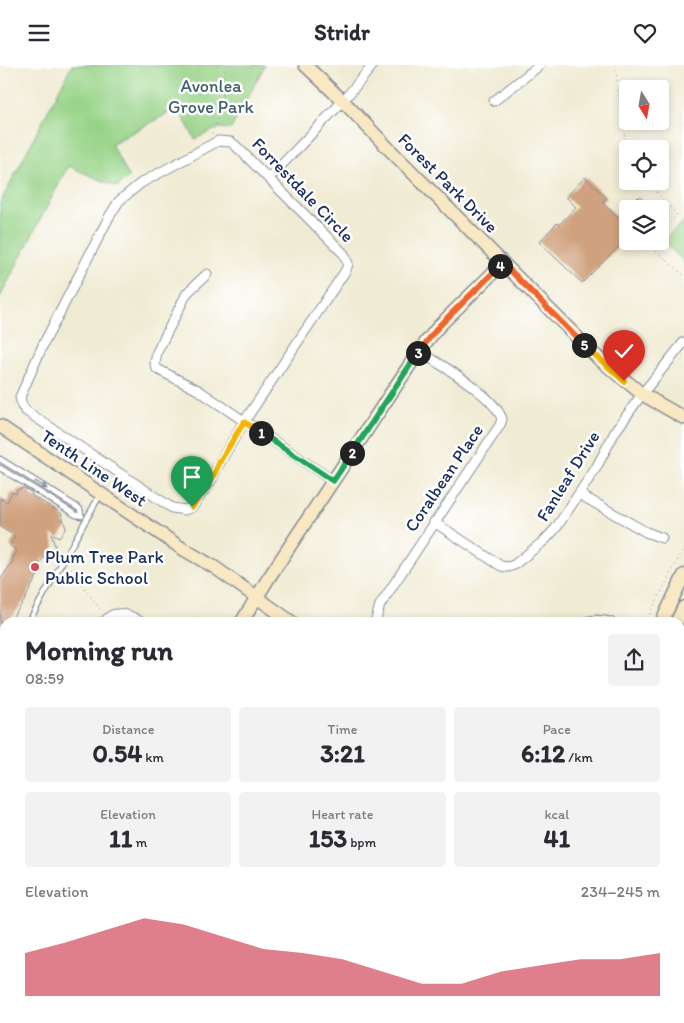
<!DOCTYPE html>
<meta charset="utf-8">
<style>
:root{--surface:#fff;--page:#f2f2f3;--text:#2b2b33;--muted:#7c7c81;--accent:#d1495b}
body{margin:0;font-family:Itim,sans-serif;background:var(--page);color:var(--text);height:100vh;display:flex;flex-direction:column;font-size:19px;white-space:nowrap}
*{box-sizing:border-box;margin:0}
p{font-size:16px;color:var(--muted)}
.icon{flex:none;width:28px;height:28px;fill:none;stroke:currentColor;stroke-width:2;stroke-linecap:round;stroke-linejoin:round}
.map{position:relative;flex:1;overflow:hidden}
.panel{position:absolute;left:0px;top:552px;width:685px;height:406px;display:flex;flex-direction:column;background:var(--surface);border-radius:15px 15px 0 0;box-shadow:0 2px 8px #0003}
.panel>*{flex:none}
.needle{width:32px;rotate:169deg}
.buttons{position:absolute;left:619px;top:15px;display:grid;gap:10px}
.buttons a{display:grid;place-items:center;width:50px;height:50px;border-radius:5px;background:var(--surface);box-shadow:0 2px 8px #0003;font-size:25px}
.pin{position:absolute;display:grid;place-items:center;width:42px;height:42px;color:#fff;margin:-51px -21px;border-radius:50% 50% 50% 0;rotate:-45deg;box-shadow:0 0 5px #0007}
.pin .icon{rotate:45deg}
.km{position:absolute;width:25px;height:25px;margin:-12px;border-radius:50%;background:#222;color:#fff;font-size:14px;line-height:25px;text-align:center}
.round{display:grid;place-items:center;flex:none;width:52px;height:52px;border-radius:5px;background:var(--page)}
.summary{display:flex;align-items:center;justify-content:space-between;height:85px;padding:0 25px}
h1{font-size:28px;font-weight:700;line-height:38px}
.stats{display:grid;grid-template-columns:repeat(3,1fr);gap:8px;height:85px;padding:5px 25px}
.stats div{display:grid;align-content:center;border-radius:5px;background:var(--page);text-align:center}
.stats b{font-size:25px;font-weight:700}
.stats small{font-size:14px;font-weight:400}
.stats p{font-size:14px}
.chart{height:140px;padding:10px 25px}
.chart p{display:flex;justify-content:space-between}
.chart svg{width:100%;height:90px;margin-top:5px;fill:var(--accent);opacity:.7}
header{display:flex;justify-content:space-between;align-items:center;height:65px;padding:0 25px;background:var(--surface);font-size:22px;font-weight:700}
.map>svg:first-child{display:block}
</style>
<header><svg class="icon" aria-label="menu" viewBox="0 0 24 24"><path d="M4 6h16M4 12h16M4 18h16"/></svg>Stridr<svg class="icon" aria-label="heart" viewBox="0 0 24 24"><path d="M12 20l-8-8c-3-5 5-10 8-4 3-6 11-1 8 4z"/></svg></header>
<div class="map">
<svg width="684" height="958" viewBox="0 0 684 958">
<rect width="100%" height="100%" fill="#fff"/>
<filter id="ink" filterUnits="userSpaceOnUse"><feTurbulence type="fractalNoise" baseFrequency=".02" numOctaves="2"/><feDisplacementMap in="SourceGraphic" scale="10" xChannelSelector="R" yChannelSelector="G"/><feConvolveMatrix kernelMatrix="1 2 1 2 8 2 1 2 1" color-interpolation-filters="sRGB"/></filter>
<filter id="wash" filterUnits="userSpaceOnUse"><feTurbulence type="fractalNoise" baseFrequency=".0096" numOctaves="4" result="noise"/><feDisplacementMap in="SourceGraphic" scale="20" xChannelSelector="R" yChannelSelector="G"/><feGaussianBlur stdDeviation="1.12" result="paint"/><feColorMatrix in="noise" values="0 0 0 0 0 0 0 0 0 0 0 0 0 0 0 0 0 1.4 0 .05"/><feComposite in="paint" operator="in"/></filter>
<g filter="url(#wash)">
<rect width="100%" height="100%" fill="#f0ebd3"/>
<!-- green -->
<g fill="#97d387" stroke="#598172">
<polygon points="72,0 265,0 231,64 218,63 195,74 178,43 111,79 129,112 117,122 68,101 0,232 0,138"/>
<polygon points="684,156 684,197 663,176"/>
<polygon points="5,634 5,665 0,699 0,636"/>
</g>
<g id="blocks">
<!-- building -->
<g fill="#d0a17e">
<polygon points="585,112 607,133 602,137 618,153 638,132 650,144 628,144 628,183 622,178 582,218 539,177 557,158 559,160 576,142 566,132"/>
<polygon points="24,423 31,427 32,431 61,448 66,463 59,473 51,469 55,481 49,492 43,493 37,503 38,509 24,536 8,558 0,558 0,515 13,496 12,495 17,486 10,481 15,471 0,462 0,433 7,437 12,427 16,429 17,425"/>
</g>
</g>
</g>
<g filter="url(#ink)">
<use href="#blocks" fill-opacity="0" stroke="#868d98" stroke-width="1"/>
<g fill="none" stroke-linecap="round" stroke-linejoin="round">
<!-- lane casing -->
<g stroke="#868d98" stroke-width="7">
<g id="lane">
<polyline points="0,394 80,444 81,450"/>
<polyline points="0,403 76,450 82,451"/>
<polyline points="28,558 100,430"/>
<path d="M581,558C590,551 600,553 611,555L613,558"/>
<polyline points="0,607 5,598"/>
<polyline points="680,612 684,604"/>
<polyline points="680,647 684,649"/>
<polyline points="680,774 684,777"/>
<polyline points="680,811 684,805"/>
</g>
</g>
<!-- street casing -->
<g stroke="#868d98" stroke-width="11">
<g id="street">
<polyline points="494,36 540,0"/>
<polygon points="218,76 231,77 236,81 344,189 348,199 346,205 244,357 220,397 213,412 192,442 185,445 172,443 26,346 22,341 20,332 43,280 109,152 119,136 141,118"/>
<polyline points="269,113 343,36 373,0"/>
<polyline points="207,209 187,228 157,287 155,299 157,304 198,325 333,416"/>
<polyline points="579,429 646,467 662,473"/>
<polyline points="434,457 501,501 508,502 514,500 545,475 556,463 596,403 615,367 642,329 684,277"/>
<path d="M104,558C113,542 131,550 142,558"/>
<path d="M375,558L380,540L500,360L502,354C494,330 441,300 419,286"/>
<polyline points="0,799 5,799"/>
<polyline points="0,839 5,830"/>
<polyline points="680,905 684,908"/>
<polyline points="95,954 98,958"/>
<polyline points="540,958 543,954"/>
</g>
</g>
<!-- secondary casing -->
<g stroke="#868d98" stroke-width="15">
<g id="secondary">
<polyline points="305,0 343,36 387,82 598,293 642,329 684,353"/>
<polyline points="0,361 183,484 214,502 293,558"/>
<polyline points="241,558 268,514 419,286 439,261 503,198"/>
<polyline points="661,558 684,510"/>
<polyline points="676,558 684,542"/>
<polyline points="680,818 684,821"/>
<polyline points="0,952 5,952"/>
<polyline points="31,954 32,954"/>
<polyline points="212,954 214,958"/>
<polyline points="446,958 449,954"/>
</g>
</g>
<!-- path -->
<g stroke="#868d98" stroke-width="1" stroke-dasharray="1 4" stroke-linecap="butt">
<polyline points="615,0 628,97"/>
<polyline points="212,69 221,43 226,0"/>
<polyline points="646,116 677,150 660,169"/>
<polyline points="653,176 649,180 684,210"/>
<polyline points="70,503 102,547"/>
<polyline points="645,558 684,483"/>
<polyline points="0,752 5,754"/>
<polyline points="423,958 425,954"/>
</g>
<!-- lane -->
<use href="#lane" stroke="#fff" stroke-width="4.5"/>
<!-- street -->
<use href="#street" stroke="#fff" stroke-width="9"/>
<!-- secondary -->
<use href="#secondary" stroke="#f8e8c3" stroke-width="12"/>
</g>
<!-- one-way arrows -->
<defs><path id="oneway-solid" d="M-6-.8H1V-3.2L6.5 0L1 3.2V.8H-6Z" transform="scale(1.25)"/></defs>
<use fill="#8d97ae" href="#oneway-solid" transform="translate(41 420) rotate(32)"/>
</g>
<g fill="none" stroke-linecap="round" stroke-linejoin="round" filter="url(#ink)">
<!-- split-1 casing -->
<g stroke="#fff" stroke-width="10">
<polyline id="split-1" points="192,442 213,412 220,396 244,357 261,368"/>
</g>
<!-- split-2 casing -->
<g stroke="#fff" stroke-width="10">
<polyline id="split-2" points="261,368 333,416 352,388"/>
</g>
<!-- split-3 casing -->
<g stroke="#fff" stroke-width="10">
<polyline id="split-3" points="352,388 418,288"/>
</g>
<!-- split-4 casing -->
<g stroke="#fff" stroke-width="10">
<polyline id="split-4" points="418,288 439,261 500,201"/>
</g>
<!-- split-5 casing -->
<g stroke="#fff" stroke-width="10">
<polyline id="split-5" points="500,201 503,198 584,280"/>
</g>
<!-- split-6 casing -->
<g stroke="#fff" stroke-width="10">
<polyline id="split-6" points="584,280 624,316"/>
</g>
<!-- split-1 -->
<use href="#split-1" stroke="#f5b400" stroke-width="6"/>
<!-- split-2 -->
<use href="#split-2" stroke="#22a559" stroke-width="6"/>
<!-- split-3 -->
<use href="#split-3" stroke="#22a559" stroke-width="6"/>
<!-- split-4 -->
<use href="#split-4" stroke="#f0652b" stroke-width="6"/>
<!-- split-5 -->
<use href="#split-5" stroke="#f0652b" stroke-width="6"/>
<!-- split-6 -->
<use href="#split-6" stroke="#f5b400" stroke-width="6"/>
</g>
<!-- markers -->
<circle fill="#d1495b" stroke="#fff" stroke-width="2" cx="35" cy="502" r="5"/>
<g text-anchor="middle" stroke-width="5" stroke-linejoin="round" paint-order="stroke">
<!-- park labels -->
<g font-size="18" fill="#40606a" stroke="#fff">
<text x="211" y="27">Avonlea<tspan x="211" dy="21">Grove Park</tspan></text>
</g>
<!-- street labels -->
<g font-size="18" fill="#1b2f5e" stroke="#fff">
<text transform="translate(448 118) rotate(45)" y="6">Forest Park Drive</text>
<text transform="translate(303 125) rotate(46)" y="6">Forrestdale Circle</text>
<text transform="translate(94 403) rotate(34)" y="6">Tenth Line West</text>
<text transform="translate(568 411) rotate(-58)" y="6">Fanleaf Drive</text>
<text transform="translate(444 413) rotate(-56)" y="6">Coralbean Place</text>
</g>
<!-- poi labels -->
<g font-size="18" fill="#1b2f5e" stroke="#fff" text-anchor="start">
<text x="45" y="498">Plum Tree Park<tspan x="45" dy="21">Public School</tspan></text>
</g>
</g>
</svg>
<div class="buttons">
<a><svg class="needle" viewBox="-14 -14 28 28"><path d="M0-13l5 13h-10z" fill="#e53935"/><path d="M0 13l5-13h-10z" fill="#7c7c81"/></svg></a>
<a><svg class="icon" aria-label="locate" viewBox="0 0 24 24"><circle cx="12" cy="12" r="6"/><path d="M12 2v4M12 18v4M2 12h4M18 12h4"/></svg></a>
<a><svg class="icon" aria-label="layers" viewBox="0 0 24 24"><path d="M12 4l9 5-9 5-9-5zM3 14l9 5 9-5"/></svg></a>
</div>
<div class="pin" style="left:192px;top:442px;background:#1e9e55"><svg class="icon" aria-label="arrive" viewBox="0 0 24 24"><path d="M6 21V4h12l-3 4 3 4H6"/></svg></div>
<div class="pin" style="left:624px;top:316px;background:#d93025"><svg class="icon" aria-label="check" viewBox="0 0 24 24"><path d="M5 12l5 5 9-10"/></svg></div>
<b class="km" style="left:261px;top:368px">1</b>
<b class="km" style="left:352px;top:388px">2</b>
<b class="km" style="left:418px;top:288px">3</b>
<b class="km" style="left:500px;top:201px">4</b>
<b class="km" style="left:584px;top:280px">5</b>
<section class="panel">
<div class="summary"><div><h1>Morning run</h1><p>08:59</p></div><a class="round"><svg class="icon" aria-label="share" viewBox="0 0 24 24"><path d="M12 15V3M7 8l5-5 5 5M5 13v7h14v-7"/></svg></a></div>
<div class="stats">
<div><p>Distance</p><b>0.54<small> km</small></b></div>
<div><p>Time</p><b>3:21</b></div>
<div><p>Pace</p><b>6:12<small> /km</small></b></div>
</div>
<div class="stats">
<div><p>Elevation</p><b>11<small> m</small></b></div>
<div><p>Heart rate</p><b>153<small> bpm</small></b></div>
<div><p>kcal</p><b>41</b></div>
</div>
<div class="chart"><p><span>Elevation</span>234–245 m</p>
<svg viewBox="0 0 160 44" preserveAspectRatio="none"><path d="M0 44V23L10 18L20 12L30 6L40 9L50 15L60 21L70 23L80 26L90 32L100 38L110 38L120 32L130 29L140 26L150 26L160 23V44z"/></svg>
</div>
</section>
</div>
